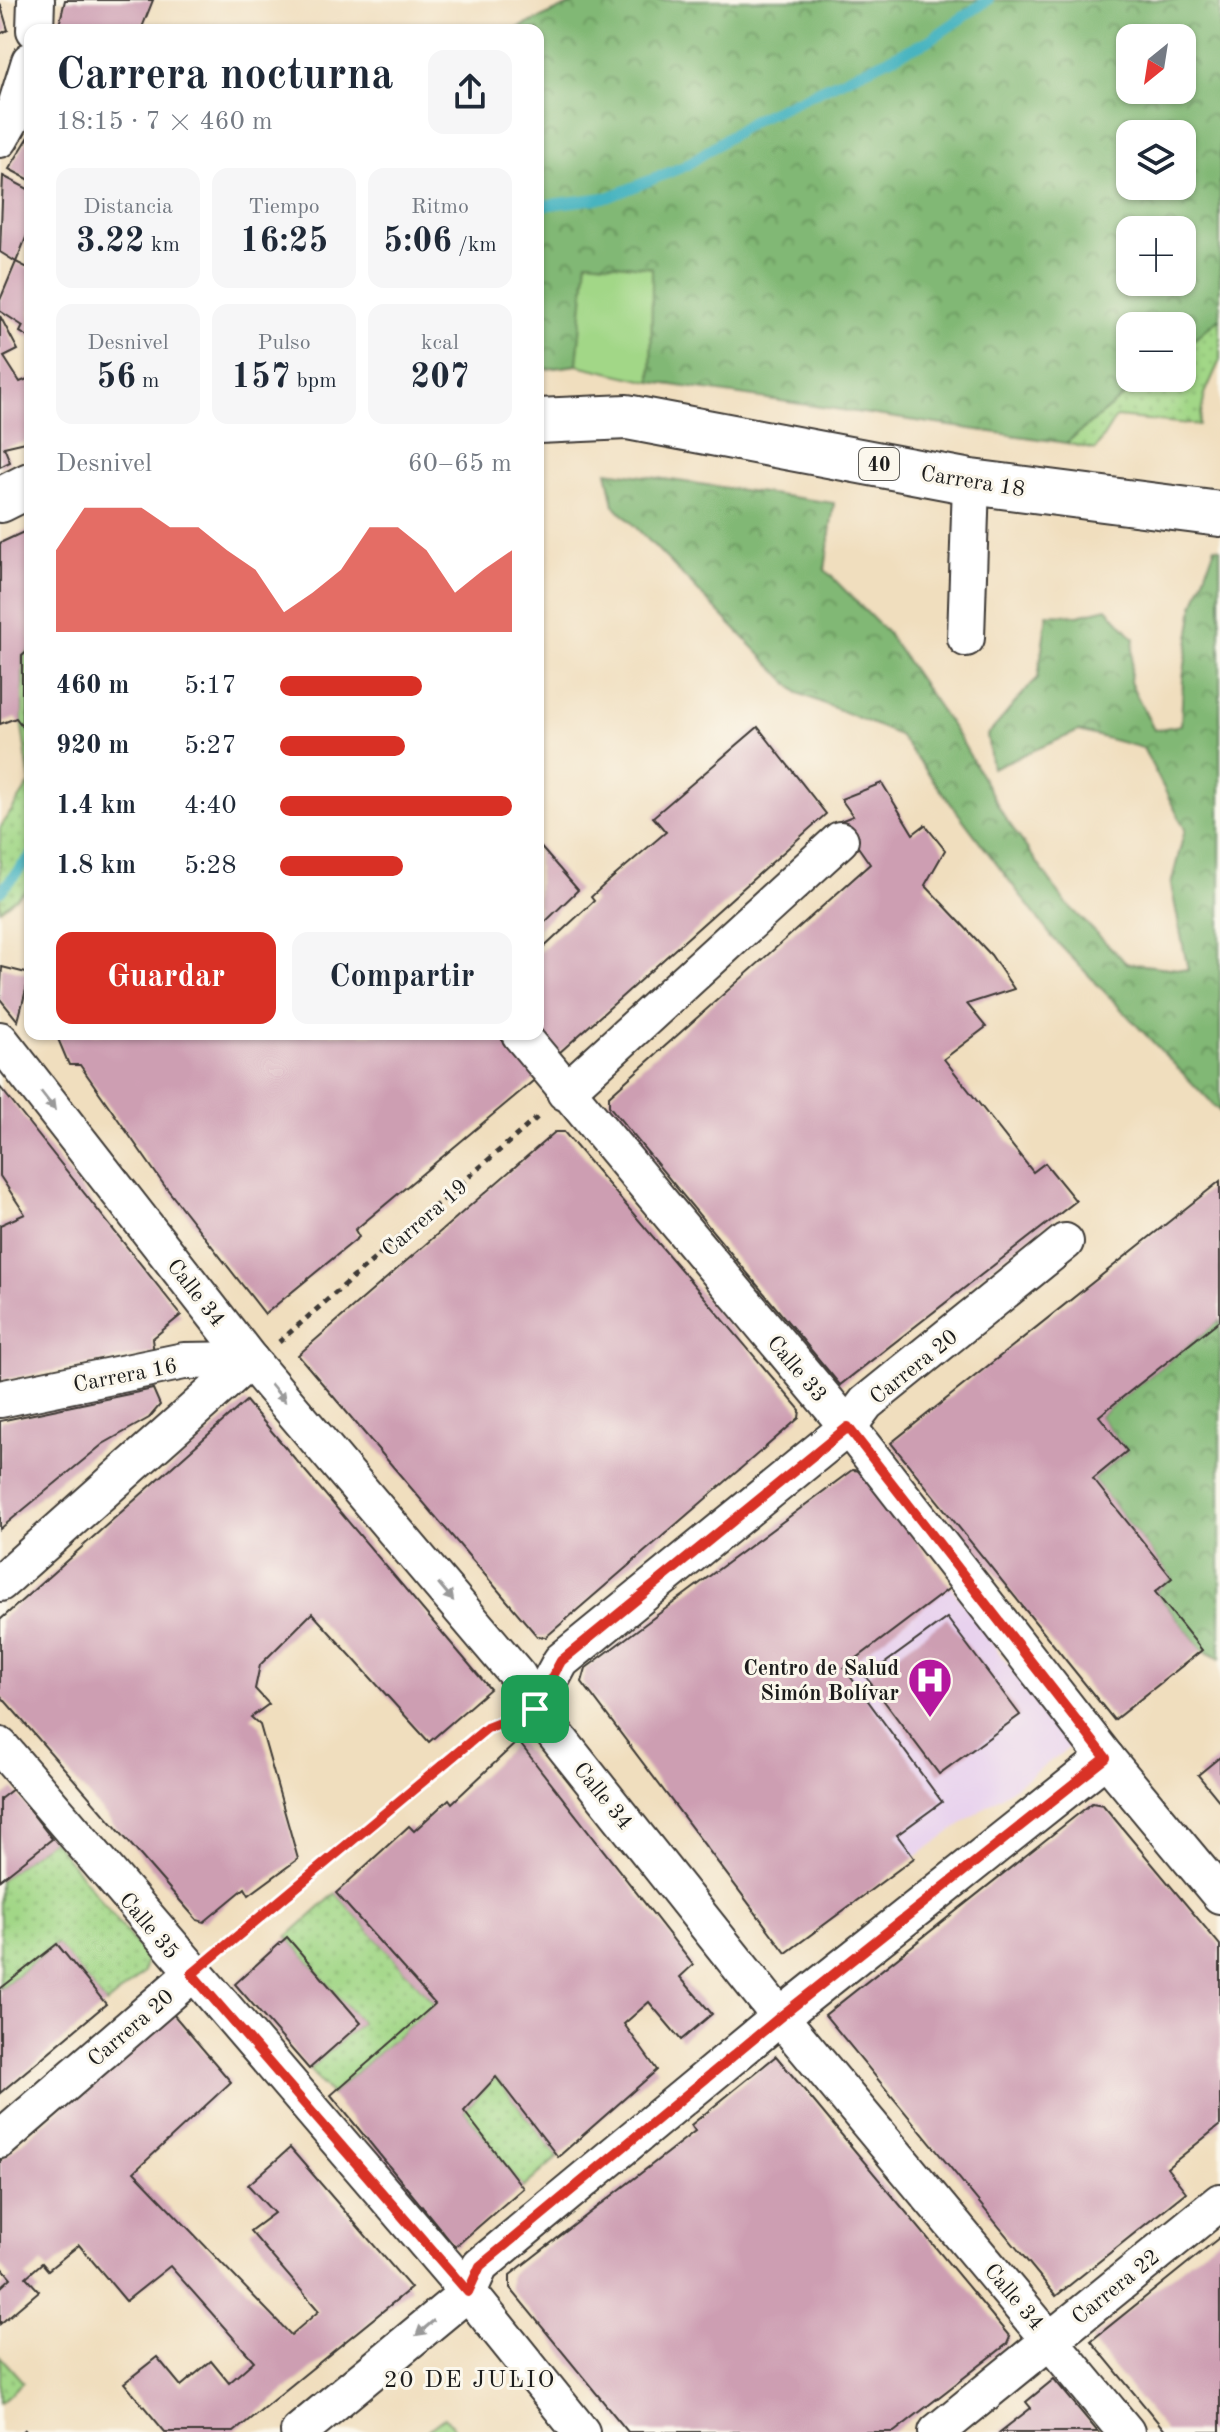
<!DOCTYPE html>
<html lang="es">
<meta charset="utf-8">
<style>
:root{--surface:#fff;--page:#f6f6f7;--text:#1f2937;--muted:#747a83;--accent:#d93025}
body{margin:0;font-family:"Old Standard TT",serif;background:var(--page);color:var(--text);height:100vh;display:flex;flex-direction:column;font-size:30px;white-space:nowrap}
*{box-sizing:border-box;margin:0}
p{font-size:26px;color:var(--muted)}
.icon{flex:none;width:44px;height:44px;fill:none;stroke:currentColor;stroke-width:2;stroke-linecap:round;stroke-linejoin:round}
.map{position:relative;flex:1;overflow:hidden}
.panel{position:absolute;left:24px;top:24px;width:520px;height:1016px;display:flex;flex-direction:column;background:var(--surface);border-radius:16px;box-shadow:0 2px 6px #0004}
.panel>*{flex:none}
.needle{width:52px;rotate:210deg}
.tools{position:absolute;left:1116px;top:24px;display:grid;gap:16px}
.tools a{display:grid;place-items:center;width:80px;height:80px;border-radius:16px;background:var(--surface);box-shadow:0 2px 6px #0004;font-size:40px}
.pin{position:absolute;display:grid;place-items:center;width:68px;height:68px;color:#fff;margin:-34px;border-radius:16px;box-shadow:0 4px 12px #0006}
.round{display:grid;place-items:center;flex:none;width:84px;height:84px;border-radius:16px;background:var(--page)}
.summary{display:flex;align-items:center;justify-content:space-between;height:136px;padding:0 32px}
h1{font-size:44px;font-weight:800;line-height:60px}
.metrics{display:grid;grid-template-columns:repeat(3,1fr);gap:12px;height:136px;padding:8px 32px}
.metrics div{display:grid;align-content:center;border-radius:16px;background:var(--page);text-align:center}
.metrics b{font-size:34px;font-weight:800}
.metrics small{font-size:22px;font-weight:400}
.metrics p{font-size:22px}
.chart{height:224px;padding:16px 32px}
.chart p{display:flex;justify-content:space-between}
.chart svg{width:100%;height:144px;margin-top:8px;fill:var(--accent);opacity:.7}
.primary-button{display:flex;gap:16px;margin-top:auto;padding:16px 32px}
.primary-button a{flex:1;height:92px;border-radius:16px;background:var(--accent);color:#fff;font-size:32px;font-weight:800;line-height:92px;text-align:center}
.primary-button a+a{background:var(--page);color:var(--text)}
ul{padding:0 32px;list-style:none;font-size:26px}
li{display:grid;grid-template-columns:128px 96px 1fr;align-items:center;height:60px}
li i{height:20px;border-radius:10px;background:var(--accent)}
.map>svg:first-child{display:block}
</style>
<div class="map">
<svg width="1220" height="2432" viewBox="0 0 1220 2432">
<defs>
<pattern id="grass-dots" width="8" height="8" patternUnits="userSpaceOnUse" patternTransform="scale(2)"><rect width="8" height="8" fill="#a2d787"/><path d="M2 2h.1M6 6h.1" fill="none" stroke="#8bb874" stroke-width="1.8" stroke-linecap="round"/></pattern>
<pattern id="forest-crowns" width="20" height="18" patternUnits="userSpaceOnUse" patternTransform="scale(2)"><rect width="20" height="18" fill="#81b874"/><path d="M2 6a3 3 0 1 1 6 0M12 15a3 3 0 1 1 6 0" fill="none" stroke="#69955e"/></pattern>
</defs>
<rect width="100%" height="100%" fill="#fbf7ec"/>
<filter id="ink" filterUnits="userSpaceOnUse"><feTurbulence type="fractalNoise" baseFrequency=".0125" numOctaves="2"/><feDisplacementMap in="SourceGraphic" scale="16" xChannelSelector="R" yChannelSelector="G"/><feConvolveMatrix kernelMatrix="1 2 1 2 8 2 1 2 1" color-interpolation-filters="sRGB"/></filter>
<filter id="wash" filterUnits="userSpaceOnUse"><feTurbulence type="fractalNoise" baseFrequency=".006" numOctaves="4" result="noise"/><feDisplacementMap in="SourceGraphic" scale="32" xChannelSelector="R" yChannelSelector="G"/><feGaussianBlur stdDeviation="1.8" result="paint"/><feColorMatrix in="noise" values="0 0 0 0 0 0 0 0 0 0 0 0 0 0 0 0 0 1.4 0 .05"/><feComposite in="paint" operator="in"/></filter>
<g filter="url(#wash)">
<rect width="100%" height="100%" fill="#f0debe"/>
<!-- built -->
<polygon fill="#e8d2ee" points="951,1587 1069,1748 914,1858 846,1766 844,1667"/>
<!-- grass -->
<g fill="url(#grass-dots)" stroke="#5f7a52" stroke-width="2">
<polygon points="1220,318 1220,360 1205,394 1199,425 1116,417 1095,450 1066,443 1146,378 1182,378 1182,349"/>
<polygon points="30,649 30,887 0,910 0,828 30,783 22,726 23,656"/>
<polygon points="52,1839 146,1957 144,1973 106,2004 56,1944 0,1989 0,1880"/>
<polygon points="336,1893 435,2004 331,2095 309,2069 361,2023 287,1937"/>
<polygon points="496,2077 558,2157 523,2188 464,2111"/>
<polygon points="0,2356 23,2382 0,2402"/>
<polygon points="445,2417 457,2432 425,2432"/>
</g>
<!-- forest -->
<g fill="url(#forest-crowns)" stroke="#4e6a48" stroke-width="2" fill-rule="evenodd">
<path d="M581,0H1220V318L1182,349V326H1130V378H1146L1066,443L651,382L652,268L587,261L577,365L538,370V30H514ZM1130,38H1182V90H1130ZM1130,134H1182V186H1130ZM1130,230H1182V282H1130Z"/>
<path d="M607,471L834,503L825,570L888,634L961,740L1004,816L1065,902L1126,963L1188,970L1171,885L1185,829L1143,748L1079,731L992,768L987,735C1006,717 1018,696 1038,678L1047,614L1078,615L1107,608L1134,638L1130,682L1154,730L1181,725L1183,678L1194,606L1215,547L1220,548V1112L1052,937L899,735L798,693L614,505Z"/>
<polygon points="1220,1320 1220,1659 1202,1650 1155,1592 1172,1578 1093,1479 1127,1451 1099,1416"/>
</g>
<!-- pitch -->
<polygon fill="#a2d787" stroke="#5f7a52" stroke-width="2" points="587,261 652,268 651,382 577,365"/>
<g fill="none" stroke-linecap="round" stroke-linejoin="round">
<!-- stream -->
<g stroke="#46b4c0" stroke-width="11">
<polyline points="538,206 609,197 685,166 754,120 928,41 988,0"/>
<polyline points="0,892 30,857"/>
</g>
</g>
<g id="blocks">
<!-- building -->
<g fill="#cd9eb2">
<polygon points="65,0 153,0 141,30 58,30"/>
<polygon points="0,3 8,30 0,34"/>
<polygon points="30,135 30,180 9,169"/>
<polygon points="3,176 30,190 27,214 30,215 30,228 16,262 30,269 30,338 20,332 23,326 0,311 0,300 16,262 0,252"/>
<polygon points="0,316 18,350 4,357 20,382 30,378 30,441 4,447 10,462 0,467"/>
<polygon points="30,529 30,649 22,656 22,726 16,718 0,724 0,543"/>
<polygon points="758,727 826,814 559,1053 538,1029 538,953 594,901 591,897 604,885 666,832 653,817"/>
<polygon points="882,783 913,834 925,825 945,850 925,885 991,955 1014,989 967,1004 986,1027 944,1059 1033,1172 1045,1163 1076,1201 840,1385 609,1106 609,1096 870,864 840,821 853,816 841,799"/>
<polygon points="538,844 578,890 538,929"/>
<polygon points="2,967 30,974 18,1021 0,999"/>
<polygon points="56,1034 505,1034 539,1076 355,1230 359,1237 265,1314 164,1185 80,1065 69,1065"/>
<polygon points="0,1087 181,1315 152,1339 154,1353 0,1380 0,1225 25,1214 0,1176"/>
<polygon points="555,1132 564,1132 800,1410 799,1418 546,1637 537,1636 298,1355"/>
<polygon points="1220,1181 1220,1320 1099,1416 1127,1451 1093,1479 1172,1578 1155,1592 1202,1650 1114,1720 891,1443"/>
<polygon points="153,1389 160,1405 149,1418 103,1444 0,1529 0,1421"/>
<polygon points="246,1401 490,1689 429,1742 312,1613 260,1665 255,1689 269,1704 251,1717 260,1725 298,1859 249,1895 245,1888 204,1922 197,1920 0,1695 0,1620"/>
<polygon points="852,1470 863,1471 951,1587 844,1668 942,1802 897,1835 914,1858 786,1953 582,1682 586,1668"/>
<polygon points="947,1618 1020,1715 939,1774 866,1677"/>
<polygon points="518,1741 693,1965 680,1977 712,2014 681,2040 649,2002 624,2024 657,2070 558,2157 496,2077 464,2111 523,2188 455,2247 331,2095 435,2004 336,1893 409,1826 414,1831 449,1799 452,1803"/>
<polygon points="1220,1757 1220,1802 1198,1775"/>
<polygon points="13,1789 52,1839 0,1880 0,1799"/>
<polygon points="1092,1803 1103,1805 1220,1945 1220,2125 1167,2168 1186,2192 1056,2296 825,2015"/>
<polygon points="287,1937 361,2023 309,2069 235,1984"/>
<polygon points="57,1944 106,2004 0,2093 0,1989"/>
<polygon points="173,2014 231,2082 134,2172 291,2335 319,2311 250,2231 274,2213 248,2185 290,2148 411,2288 234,2432 165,2432 124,2383 157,2357 181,2386 211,2361 229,2383 254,2361 170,2266 126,2301 79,2245 48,2270 42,2263 26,2277 39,2291 0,2324 0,2288 11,2278 0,2265 0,2161"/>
<polygon points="776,2056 1010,2337 1007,2344 894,2432 628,2432 510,2288 510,2275 695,2131 691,2125"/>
<polygon points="1220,2237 1220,2432 1166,2432 1091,2341"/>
<polygon points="1054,2379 1098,2432 1000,2432 1031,2408 1026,2402"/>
</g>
</g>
</g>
<g filter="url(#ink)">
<use href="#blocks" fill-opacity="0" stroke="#3c3934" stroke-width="2"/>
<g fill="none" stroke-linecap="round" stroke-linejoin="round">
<!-- minor casing -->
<g stroke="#3c3934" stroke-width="40">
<g id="minor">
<polyline points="35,30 36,0"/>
<polyline points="0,139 13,116 30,61"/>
<polyline points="966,638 971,482"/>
<polyline points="520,1034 848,1427 1106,1758 1220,1895"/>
<polyline points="0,1040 250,1360 518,1676 535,1709 780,2017 1126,2432"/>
<polyline points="565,1092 840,840"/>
<polyline points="0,1399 184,1361 250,1360"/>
<polyline points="0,1583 250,1360"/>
<polyline points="535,1709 561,1661 848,1427 866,1403 1065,1242"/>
<polyline points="0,1746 468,2292 581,2432"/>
<polyline points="0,2140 192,1974"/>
<polyline points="299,2432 468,2292 480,2266 780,2017 1106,1758"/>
<polyline points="937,2432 1220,2202"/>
</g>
</g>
<!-- highway casing -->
<g stroke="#3c3934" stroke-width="48">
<g id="highway">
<polyline points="538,421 627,417 971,482 1220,514"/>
<polyline points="0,500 30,485"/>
</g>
</g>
<!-- path -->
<g stroke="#3c3934" stroke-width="5" stroke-dasharray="6 6" stroke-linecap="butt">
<polyline points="279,1342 540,1115"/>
<polyline points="220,1950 487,1728 500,1722"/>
<polyline points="23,2430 25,2432"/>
</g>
<!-- minor -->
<use href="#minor" stroke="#fff" stroke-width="36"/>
<!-- highway -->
<use href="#highway" stroke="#fff" stroke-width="44"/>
</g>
<!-- one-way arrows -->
<defs><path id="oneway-solid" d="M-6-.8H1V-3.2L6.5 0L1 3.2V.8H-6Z" transform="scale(2)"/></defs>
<g fill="#999">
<use href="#oneway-solid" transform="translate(48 1101) rotate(52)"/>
<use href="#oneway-solid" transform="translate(278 1393) rotate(50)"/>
<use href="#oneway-solid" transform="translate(446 1592) rotate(50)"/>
<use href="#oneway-solid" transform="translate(425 2328) rotate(140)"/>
</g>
</g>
<g fill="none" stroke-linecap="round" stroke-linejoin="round" filter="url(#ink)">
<!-- route casing -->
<g stroke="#fff" stroke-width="16">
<polygon id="route" points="848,1427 1106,1758 780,2017 480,2266 468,2292 192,1974 487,1728 535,1709 561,1661"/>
</g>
<!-- route -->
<use href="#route" stroke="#d93025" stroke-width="10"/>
</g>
<!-- icons -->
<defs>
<g id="hospital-pin" transform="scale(2.3)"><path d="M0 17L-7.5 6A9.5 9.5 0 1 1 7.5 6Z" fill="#b5179e" stroke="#fbf7ec"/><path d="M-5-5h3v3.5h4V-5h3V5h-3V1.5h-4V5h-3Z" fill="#fff"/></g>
</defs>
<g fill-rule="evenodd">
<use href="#hospital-pin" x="930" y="1680"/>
</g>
<g text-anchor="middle" stroke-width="6" stroke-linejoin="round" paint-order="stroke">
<!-- shield labels -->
<rect fill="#fbf7ec" stroke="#5f5e5a" stroke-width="2" x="859" y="448" width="40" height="32" rx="6"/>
<g font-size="20" font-weight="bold" fill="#1c1c1c">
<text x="879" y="471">40</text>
</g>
<!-- street labels -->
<g font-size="22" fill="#1c1c1c" stroke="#fbf7ec">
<text transform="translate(973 480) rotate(9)" y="8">Carrera 18</text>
<text transform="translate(424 1217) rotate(-41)" y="8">Carrera 19</text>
<text transform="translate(197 1292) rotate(52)" y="8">Calle 34</text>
<text transform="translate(913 1366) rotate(-39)" y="8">Carrera 20</text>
<text transform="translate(798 1368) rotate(50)" y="8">Calle 33</text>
<text transform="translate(125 1374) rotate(-11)" y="8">Carrera 16</text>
<text transform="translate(604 1795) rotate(51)" y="8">Calle 34</text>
<text transform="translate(150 1925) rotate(50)" y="8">Calle 35</text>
<text transform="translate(130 2027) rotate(-41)" y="8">Carrera 20</text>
<text transform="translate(1115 2286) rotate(-39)" y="8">Carrera 22</text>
<text transform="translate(1015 2296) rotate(50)" y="8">Calle 34</text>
</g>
<!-- poi labels -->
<g font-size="22" font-weight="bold" fill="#1c1c1c" stroke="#fbf7ec" text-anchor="end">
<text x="899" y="1675">Centro de Salud<tspan x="899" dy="25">Simón Bolívar</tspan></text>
</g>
<!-- neighbourhood labels -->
<g font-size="24" letter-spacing="2" fill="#1c1c1c" stroke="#fbf7ec">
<text x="470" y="2387">20 DE JULIO</text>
</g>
</g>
</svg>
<div class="tools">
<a><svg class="needle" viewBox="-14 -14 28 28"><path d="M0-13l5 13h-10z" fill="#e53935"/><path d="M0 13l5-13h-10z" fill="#747a83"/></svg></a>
<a><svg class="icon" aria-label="layers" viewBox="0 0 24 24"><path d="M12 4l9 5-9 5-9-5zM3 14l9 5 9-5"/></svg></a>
<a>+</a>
<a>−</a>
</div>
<div class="pin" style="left:535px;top:1709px;background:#1e9e55"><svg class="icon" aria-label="arrive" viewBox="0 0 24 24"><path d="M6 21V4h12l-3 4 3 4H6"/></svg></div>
<section class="panel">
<div class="summary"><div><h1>Carrera nocturna</h1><p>18:15 · 7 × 460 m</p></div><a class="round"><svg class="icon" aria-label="share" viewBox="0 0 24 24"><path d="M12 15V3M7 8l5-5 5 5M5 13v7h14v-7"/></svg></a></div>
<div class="metrics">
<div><p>Distancia</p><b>3.22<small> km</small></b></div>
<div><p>Tiempo</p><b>16:25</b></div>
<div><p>Ritmo</p><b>5:06<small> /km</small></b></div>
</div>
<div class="metrics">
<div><p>Desnivel</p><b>56<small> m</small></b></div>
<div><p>Pulso</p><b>157<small> bpm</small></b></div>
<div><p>kcal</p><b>207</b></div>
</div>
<div class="chart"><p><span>Desnivel</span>60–65 m</p>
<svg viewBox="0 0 160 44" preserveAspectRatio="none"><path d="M0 44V19L10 6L20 6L30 6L40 12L50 12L60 19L70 25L80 38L90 32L100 25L110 12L120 12L130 19L140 32L150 25L160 19V44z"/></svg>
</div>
<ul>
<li><b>460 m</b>5:17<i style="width:61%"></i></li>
<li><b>920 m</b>5:27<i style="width:54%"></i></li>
<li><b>1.4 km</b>4:40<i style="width:100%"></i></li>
<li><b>1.8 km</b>5:28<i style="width:53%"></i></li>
</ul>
<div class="primary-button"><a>Guardar</a><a>Compartir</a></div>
</section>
</div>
